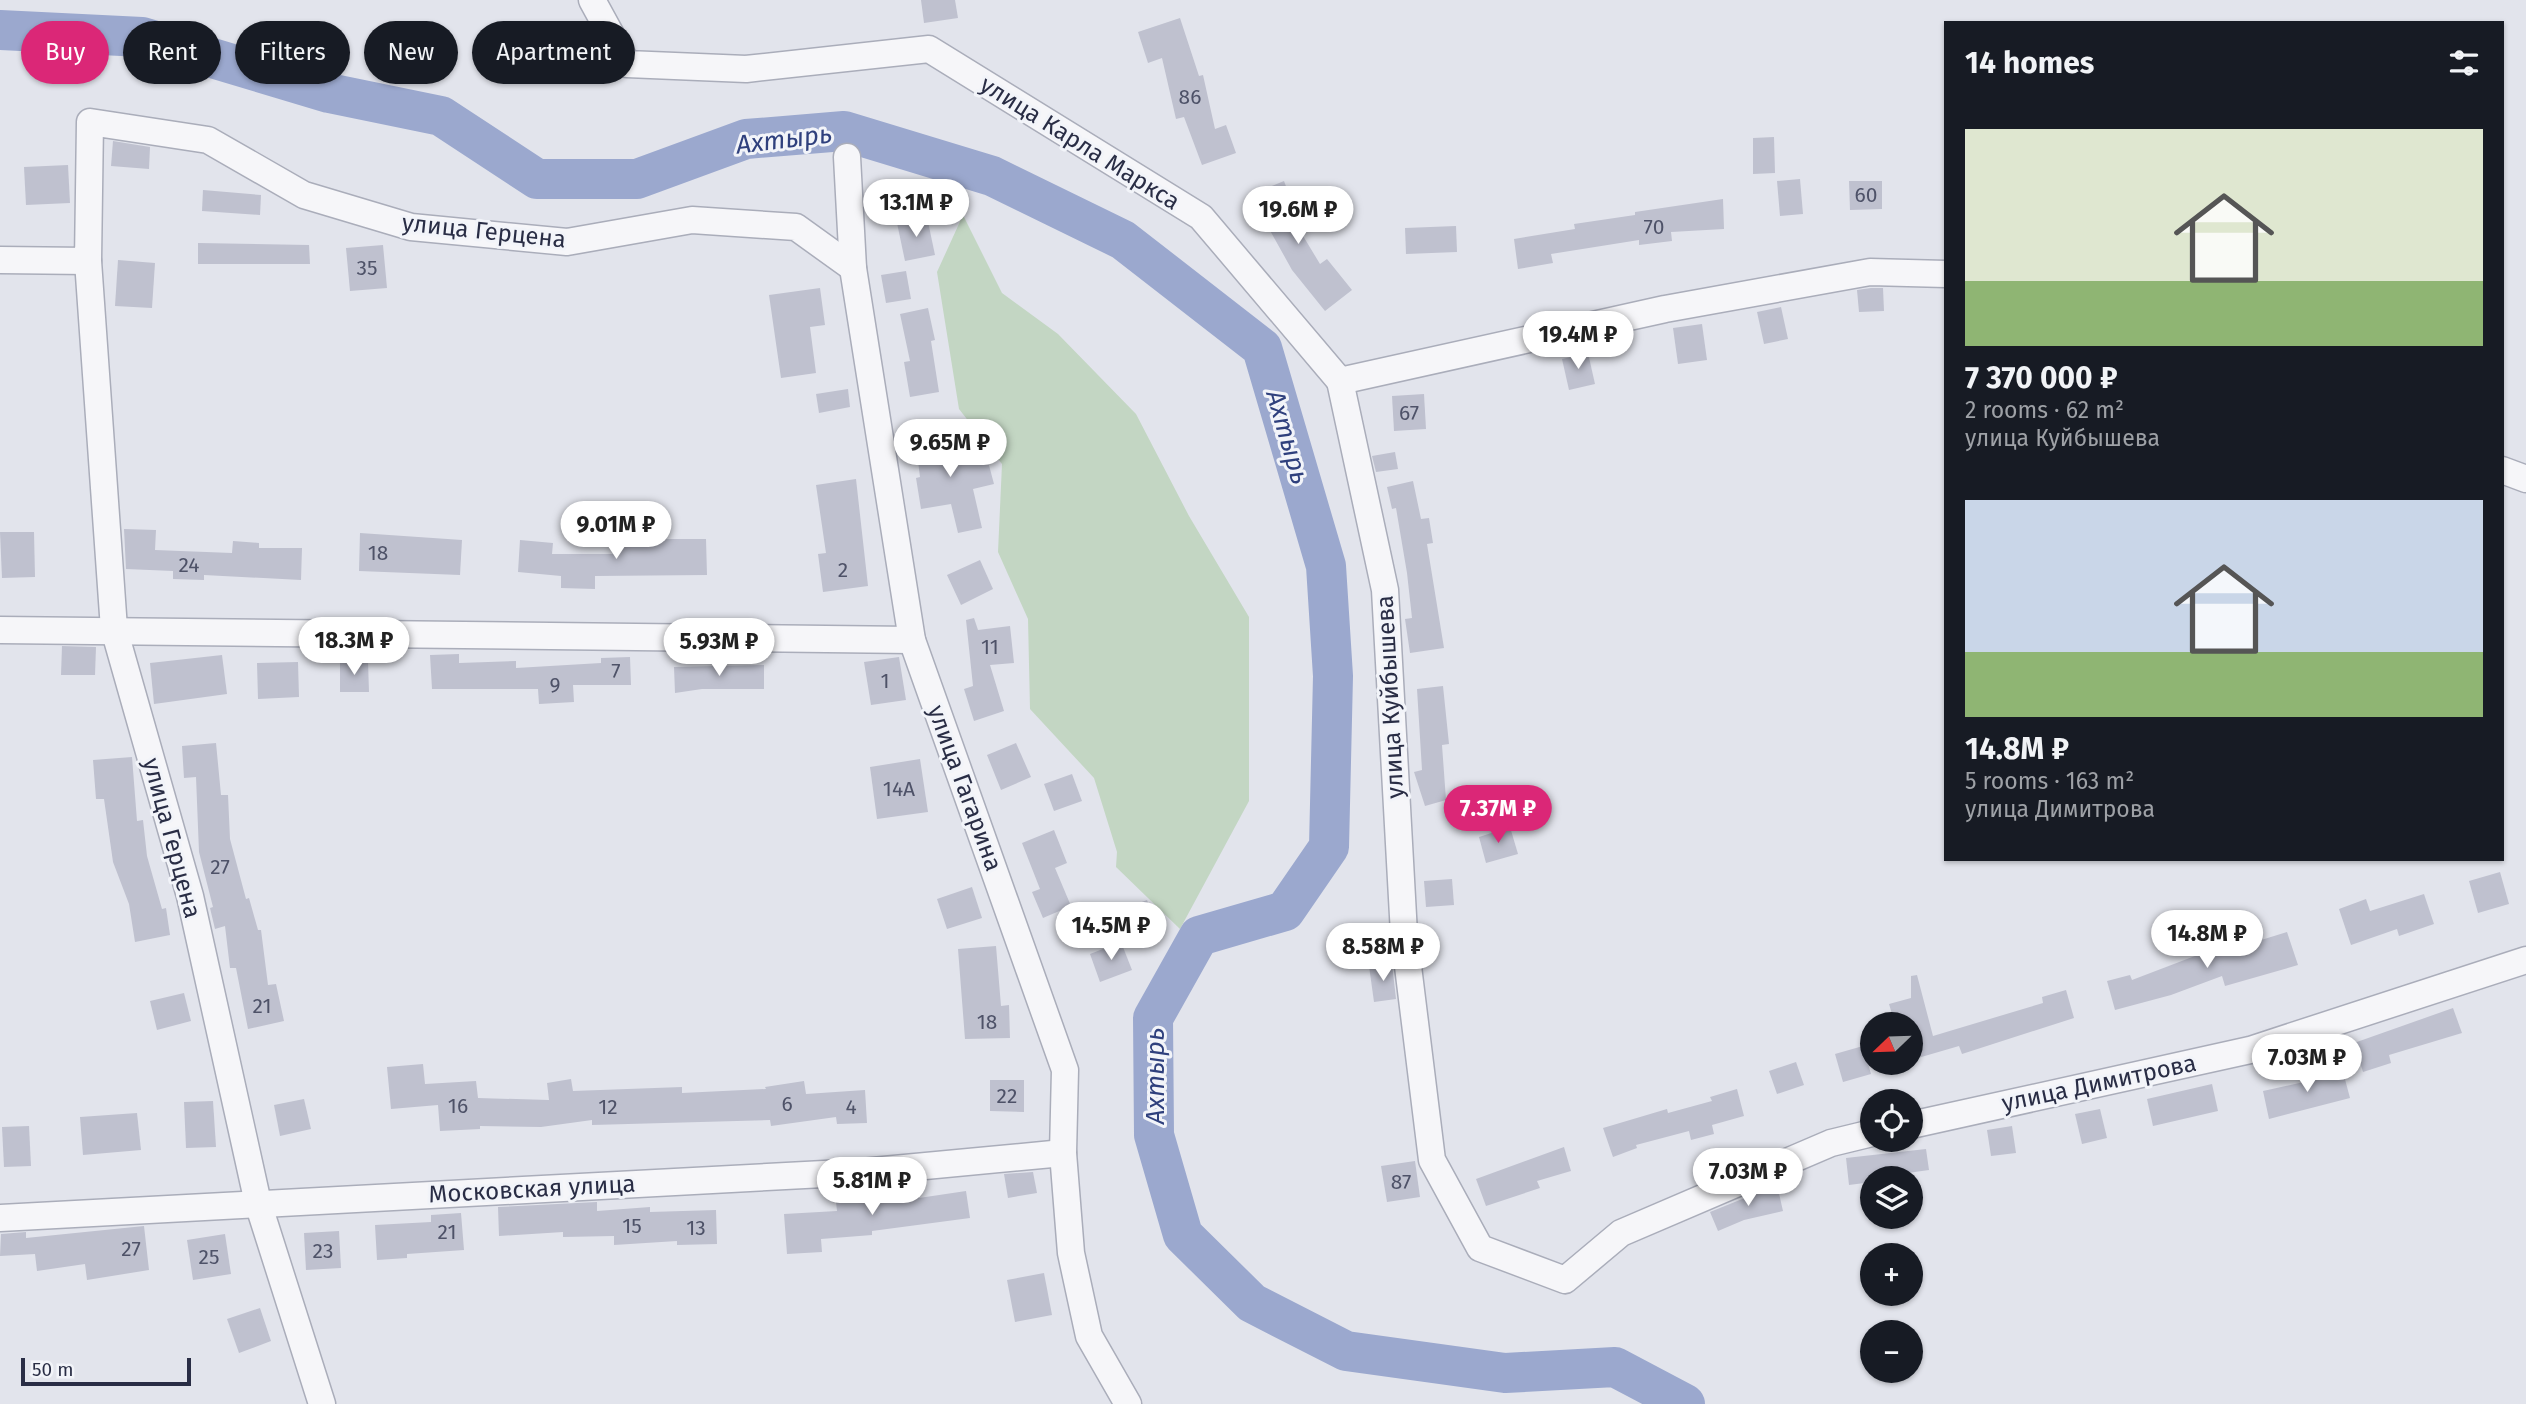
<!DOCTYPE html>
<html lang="en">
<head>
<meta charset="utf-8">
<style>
  body { margin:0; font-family:"Fira Sans",sans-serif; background:#20242c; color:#f1f3f6; height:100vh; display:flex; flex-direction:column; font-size:26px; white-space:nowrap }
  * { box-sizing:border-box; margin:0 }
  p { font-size:23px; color:#9ea1a6 }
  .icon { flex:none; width:38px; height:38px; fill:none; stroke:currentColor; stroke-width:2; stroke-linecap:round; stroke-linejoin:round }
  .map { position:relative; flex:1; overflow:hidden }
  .sheet { position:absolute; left:1944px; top:21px; width:560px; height:840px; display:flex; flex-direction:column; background:#171b24; border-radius:0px; box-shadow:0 2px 5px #0004 }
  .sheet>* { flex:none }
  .banner { position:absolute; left:21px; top:21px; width:665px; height:63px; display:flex; gap:14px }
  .needle { width:46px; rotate:247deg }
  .fabs { position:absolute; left:1860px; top:1012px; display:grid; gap:14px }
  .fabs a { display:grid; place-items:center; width:63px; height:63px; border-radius:50%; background:#171b24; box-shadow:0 2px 5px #0004; font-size:35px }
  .scale { position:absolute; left:21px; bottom:18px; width:170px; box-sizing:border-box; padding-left:7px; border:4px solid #292d45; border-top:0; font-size:19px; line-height:24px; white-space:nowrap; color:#292d45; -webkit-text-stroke:5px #f2f4f9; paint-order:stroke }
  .price { position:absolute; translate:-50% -60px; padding:0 16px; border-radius:24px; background:#fff; color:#222; font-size:23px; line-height:46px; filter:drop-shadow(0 2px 4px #0008) }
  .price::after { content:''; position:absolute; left:50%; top:42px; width:21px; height:16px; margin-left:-10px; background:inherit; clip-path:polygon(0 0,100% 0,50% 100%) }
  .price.active { background:#db2777; color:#fff }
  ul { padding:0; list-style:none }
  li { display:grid; align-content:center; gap:14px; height:371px; padding:0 21px }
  li span { display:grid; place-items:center; height:217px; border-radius:0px; color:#555 }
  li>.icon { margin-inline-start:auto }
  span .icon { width:126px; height:126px; fill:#fffc; stroke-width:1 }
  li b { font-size:30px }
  h2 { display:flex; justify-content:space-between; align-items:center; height:84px; padding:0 21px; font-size:30px }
  .pill { padding:0 24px; border-radius:32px; background:#171b24; box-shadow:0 2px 5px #0004; font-size:24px; line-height:63px }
  .pill.active { background:#db2777; color:#fff }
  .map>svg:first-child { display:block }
</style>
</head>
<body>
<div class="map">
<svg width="2526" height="1404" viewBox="0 0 2526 1404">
  <rect width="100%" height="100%" fill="#e2e4ec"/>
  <!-- green -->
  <path fill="#c3d6c3" d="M963,215L1002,293L1058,334L1136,414L1189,516L1249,617V801L1180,929L1116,867L1117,852L1094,778L1030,709L1028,619L998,552L1002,464L959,409L937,272Z"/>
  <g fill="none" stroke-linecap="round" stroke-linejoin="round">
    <!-- river -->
    <path stroke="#9ba8ce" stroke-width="40" d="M0,30L142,37L329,93L441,116L537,179H637L746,139L844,131L992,176L1123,240L1262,348L1326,566L1333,676L1329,847L1285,911L1199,936L1153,1018L1154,1135L1183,1235L1252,1303L1346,1351L1505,1373L1615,1367L1685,1404"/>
  </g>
  <!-- building -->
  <g fill="#bfc1cf">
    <path d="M921,0H955L958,18L924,23Z"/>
    <path d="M1180,18L1199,76L1203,75L1215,129L1226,125L1236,153L1202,165L1184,117L1176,119L1162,58L1148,63L1138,32Z"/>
    <path d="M1774,137L1775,173L1753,174V138Z"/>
    <path d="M113,141L150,147L149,169L111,166Z"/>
    <path d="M68,165L70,203L26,205L24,167Z"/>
    <path d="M1800,179L1803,214L1780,216L1777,181Z"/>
    <path d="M1284,181L1296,213L1291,216L1320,264L1327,259L1352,290L1325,311L1292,270L1267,225L1263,227L1250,195Z"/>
    <path d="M1849,181H1882V209L1850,210Z"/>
    <path d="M203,190L261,195L260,215L202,211Z"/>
    <path d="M1723,199L1724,229L1671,232L1672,241L1639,245V240L1551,254L1553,263L1518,269L1514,239L1575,229L1574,224L1635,215V212Z"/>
    <path d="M927,217L935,255L905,261L897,223Z"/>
    <path d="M1456,226L1457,252L1406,254L1405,228Z"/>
    <path d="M198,243L309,245L310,264H198Z"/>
    <path d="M383,245L387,288L350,291L346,248Z"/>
    <path d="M118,260L155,263L152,308L115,306Z"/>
    <path d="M906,271L911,299L886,303L881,275Z"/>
    <path d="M820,288L825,325L810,327L816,373L781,378L769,295Z"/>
    <path d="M1871,288H1883L1884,311L1859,312L1857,290Z"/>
    <path d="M1781,307L1788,339L1764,344L1757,312Z"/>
    <path d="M928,308L935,340L931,341L939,392L910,397L904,362L910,361L900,314Z"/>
    <path d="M1702,324L1707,360L1678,364L1673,328Z"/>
    <path d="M1588,353L1595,384L1569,390L1562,359Z"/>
    <path d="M848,389L850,407L819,413L816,394Z"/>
    <path d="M1424,394L1426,429L1394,431L1392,396Z"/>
    <path d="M942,426L947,465L986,454L994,484L973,489L982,528L958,533L951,504L921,509L916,478L920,477L914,429Z"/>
    <path d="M1395,452L1398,469L1376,472L1372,456Z"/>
    <path d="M856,479L868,586L823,592L818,554L826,553L816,485Z"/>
    <path d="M1413,481L1421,519L1429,518L1433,543L1427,544L1444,648L1410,653L1405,619L1412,618L1407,573L1396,508L1392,509L1387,487Z"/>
    <path d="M124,529L156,530L155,550L232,553L233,541L259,543V548H302L301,580L204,575V580L173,579V571L126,569Z"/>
    <path d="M0,532H34L35,577L2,578Z"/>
    <path d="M360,533L462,540L460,575L359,571Z"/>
    <path d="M674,539H706L707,575L595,576V589L561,588V576L518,572L520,540L553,543L552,554H618V540Z"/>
    <path d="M980,560L993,589L961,605L947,575Z"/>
    <path d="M974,618L978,630L1010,626L1014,663L990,665L1004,711L974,721L964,689L973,686L966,620Z"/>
    <path d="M62,646L96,647L95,675H61Z"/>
    <path d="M459,654V663L516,661V668L601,663V658L630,657L631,685H573L574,702L539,704L538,689H432L430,655Z"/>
    <path d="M222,655L227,694L154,704L150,663Z"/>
    <path d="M899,657L906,700L871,705L864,662Z"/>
    <path d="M340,661H368L369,692H340Z"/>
    <path d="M298,662L299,697L258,699L257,663Z"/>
    <path d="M764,665V689H702L675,693L674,667Z"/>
    <path d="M1443,686L1449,744L1442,745L1446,800L1425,806L1414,772L1422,770L1417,689Z"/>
    <path d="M216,743L221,795H228L230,839L246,899L249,898L258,930H261L268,985L276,984L284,1021L248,1029L236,968H230L225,926L215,929L210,908L213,907L199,852L196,777L184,778L182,746Z"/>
    <path d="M1016,743L1031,777L1001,790L987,755Z"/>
    <path d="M132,757L137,821L143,820L147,856L162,909L166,908L170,935L135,942L129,904L113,862L104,799H96L93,760Z"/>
    <path d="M920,759L928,812L877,819L870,767Z"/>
    <path d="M1072,774L1082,801L1054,811L1044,784Z"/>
    <path d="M1510,827L1518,854L1486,863L1479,837Z"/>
    <path d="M1054,830L1067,863L1055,868L1071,906L1043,918L1032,892L1040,889L1022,843Z"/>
    <path d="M2500,872L2509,904L2478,913L2469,881Z"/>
    <path d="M1452,879L1454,905L1426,907L1424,881Z"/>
    <path d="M972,887L982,918L947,929L937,899Z"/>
    <path d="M2424,894L2434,924L2399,936L2397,929L2351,945L2339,909L2366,899L2370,911Z"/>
    <path d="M1147,900L1154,920L1108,938L1101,918Z"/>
    <path d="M2287,932L2298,965L2225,986L2222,976L2171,995L2115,1010L2107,981L2130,975L2132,980L2242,938L2245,945Z"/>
    <path d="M1121,942L1132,970L1100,982L1090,954Z"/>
    <path d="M996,946L1001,1006L1009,1005L1010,1038L965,1039L958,949Z"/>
    <path d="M1392,964L1396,999L1374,1002L1369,966Z"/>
    <path d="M1917,975L1933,1036L2043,1003L2042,997L2066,990L2074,1018L1962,1054L1959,1046L1911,1060V1024H1895L1889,1004L1911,998V976Z"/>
    <path d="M184,993L191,1021L157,1030L150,1001Z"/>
    <path d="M2453,1008L2462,1033L2389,1055L2391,1063L2363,1072L2354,1043Z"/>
    <path d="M1863,1046L1871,1074L1843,1082L1835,1054Z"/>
    <path d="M1796,1062L1804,1085L1777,1094L1769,1071Z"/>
    <path d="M423,1064L425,1084L476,1081L478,1098L549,1100L547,1083L571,1079L573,1091L682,1087V1093L766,1089L765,1087L804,1081L806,1094L865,1090L867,1123L837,1124L836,1117L771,1126L770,1120L592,1125V1120L541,1127L480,1126V1129L440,1131L438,1105L391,1109L387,1067Z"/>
    <path d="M2342,1068L2350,1098L2269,1119L2263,1091L2313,1080L2312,1076Z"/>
    <path d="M990,1080H1024V1112L990,1111Z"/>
    <path d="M2212,1084L2218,1111L2153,1126L2147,1099Z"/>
    <path d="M1737,1089L1744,1116L1712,1125L1714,1134L1691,1140L1689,1131L1636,1145L1637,1148L1613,1157L1603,1128L1667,1109L1668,1113L1712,1101L1710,1097Z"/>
    <path d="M304,1099L311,1129L280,1136L274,1105Z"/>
    <path d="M213,1101L216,1147L186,1148L184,1102Z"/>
    <path d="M2100,1109L2107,1138L2082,1144L2075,1114Z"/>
    <path d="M137,1113L141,1150L83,1155L80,1117Z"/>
    <path d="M29,1126L31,1166L4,1167L2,1127Z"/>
    <path d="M2012,1126L2016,1153L1991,1156L1987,1130Z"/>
    <path d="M1564,1147L1571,1171L1537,1181L1540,1188L1486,1206L1476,1179Z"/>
    <path d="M1926,1149L1929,1170L1872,1178V1182L1849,1185L1846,1158Z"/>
    <path d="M1415,1161L1420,1197L1387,1202L1381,1166Z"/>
    <path d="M1033,1172L1037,1193L1008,1198L1004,1174Z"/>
    <path d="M1777,1185L1783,1211L1744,1220L1718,1231L1710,1212Z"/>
    <path d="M918,1186L919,1198L966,1191L970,1218L872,1231V1235L821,1239L822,1252L787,1254L784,1214L837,1211L836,1202L878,1198L877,1191Z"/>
    <path d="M597,1202V1211L650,1207V1212L716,1210L717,1244L677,1245V1241L614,1245V1236L563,1237V1232L499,1236L498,1207Z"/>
    <path d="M461,1213L464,1250L407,1254V1258L377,1260L375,1225L431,1222V1215Z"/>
    <path d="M144,1226L149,1270L87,1280L85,1264L37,1271L35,1254L0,1256L1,1234L26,1232V1238Z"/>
    <path d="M339,1231L341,1268L306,1270L304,1233Z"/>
    <path d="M225,1234L231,1274L193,1280L187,1240Z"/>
    <path d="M1044,1273L1052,1315L1015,1322L1007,1280Z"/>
    <path d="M260,1308L271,1341L239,1353L227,1319Z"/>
  </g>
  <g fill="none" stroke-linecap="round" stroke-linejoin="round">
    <!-- street casing -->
    <g stroke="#aaadba" stroke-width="29">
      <g id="street">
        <path d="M592,0L627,64L746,69L929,49L1201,217L1340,381L1665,309L1870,272L1946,274"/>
        <path d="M847,157L853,268L912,640L1065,1070L1063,1153L1071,1253L1089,1336L1128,1404"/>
        <path d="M0,260L88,261L90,122L208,140L304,195L411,227L567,242L692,220L796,227L853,268"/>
        <path d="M88,261L114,629L190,896L258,1203L322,1404"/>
        <path d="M1340,381L1385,590L1404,934L1432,1160L1480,1248L1565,1280L1621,1233L1831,1143L1872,1133"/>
        <path d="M2502,470L2526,479"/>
        <path d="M0,630L912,640"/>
        <path d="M1911,1125L2250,1050L2526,960"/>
        <path d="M0,1218L862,1172L1063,1153"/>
      </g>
    </g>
    <!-- street -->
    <use href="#street" stroke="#f6f6f9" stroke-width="26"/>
  </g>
  <g text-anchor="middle" stroke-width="6" stroke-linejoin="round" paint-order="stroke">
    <!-- number labels -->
    <g font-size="21" fill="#4e5268">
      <text x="1190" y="104">86</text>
      <text x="1866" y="202">60</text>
      <text x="1654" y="234">70</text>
      <text x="367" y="275">35</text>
      <text x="1409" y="420">67</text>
      <text x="378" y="560">18</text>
      <text x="189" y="572">24</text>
      <text x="843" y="577">2</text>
      <text x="990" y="654">11</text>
      <text x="616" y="678">7</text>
      <text x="885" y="688">1</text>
      <text x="555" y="692">9</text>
      <text x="899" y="796">14А</text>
      <text x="220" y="874">27</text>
      <text x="262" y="1013">21</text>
      <text x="987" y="1029">18</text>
      <text x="1007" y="1103">22</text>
      <text x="787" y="1111">6</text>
      <text x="458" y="1113">16</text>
      <text x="608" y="1114">12</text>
      <text x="851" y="1114">4</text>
      <text x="1401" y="1189">87</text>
      <text x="632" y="1233">15</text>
      <text x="696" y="1235">13</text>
      <text x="447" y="1239">21</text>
      <text x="131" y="1256">27</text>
      <text x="323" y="1258">23</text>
      <text x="209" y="1264">25</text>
    </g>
    <!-- street labels -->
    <g font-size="24" fill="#292d45" stroke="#f2f4f9">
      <text transform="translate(1080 143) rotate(32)" y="8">улица Карла Маркса</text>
      <text transform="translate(484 231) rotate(6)" y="8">улица Герцена</text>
      <text transform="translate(1390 697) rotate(-93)" y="8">улица Куйбышева</text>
      <text transform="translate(965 788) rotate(70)" y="8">улица Гагарина</text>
      <text transform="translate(172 838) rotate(75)" y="8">улица Герцена</text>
      <text transform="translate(2099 1083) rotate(-12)" y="8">улица Димитрова</text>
      <text transform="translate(532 1189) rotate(-3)" y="8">Московская улица</text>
    </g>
    <!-- water labels -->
    <g font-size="26" font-style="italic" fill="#2f407d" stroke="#f2f4f9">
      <text transform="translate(784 139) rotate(-7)" y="9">Ахтырь</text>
      <text transform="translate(1288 437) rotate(74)" y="9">Ахтырь</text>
      <text transform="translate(1155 1076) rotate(-90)" y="9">Ахтырь</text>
    </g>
  </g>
</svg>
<div class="fabs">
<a><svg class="needle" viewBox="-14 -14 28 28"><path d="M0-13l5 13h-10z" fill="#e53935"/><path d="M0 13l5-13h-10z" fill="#9ea1a6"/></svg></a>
<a><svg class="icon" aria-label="locate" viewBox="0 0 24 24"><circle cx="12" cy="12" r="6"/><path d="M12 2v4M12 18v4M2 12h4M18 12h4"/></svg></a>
<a><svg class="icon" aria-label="layers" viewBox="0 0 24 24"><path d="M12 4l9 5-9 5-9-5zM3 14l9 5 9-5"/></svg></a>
<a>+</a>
<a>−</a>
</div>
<div class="scale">50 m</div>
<b class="price" style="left:916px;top:239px">13.1M ₽</b>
<b class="price" style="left:1298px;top:246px">19.6M ₽</b>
<b class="price" style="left:1578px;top:371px">19.4M ₽</b>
<b class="price" style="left:950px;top:479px">9.65M ₽</b>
<b class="price" style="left:616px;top:561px">9.01M ₽</b>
<b class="price" style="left:354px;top:677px">18.3M ₽</b>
<b class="price" style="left:719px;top:678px">5.93M ₽</b>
<b class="price active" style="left:1498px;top:845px">7.37M ₽</b>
<b class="price" style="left:1111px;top:962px">14.5M ₽</b>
<b class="price" style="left:2207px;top:970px">14.8M ₽</b>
<b class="price" style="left:1383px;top:983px">8.58M ₽</b>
<b class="price" style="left:2307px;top:1094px">7.03M ₽</b>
<b class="price" style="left:1748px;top:1208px">7.03M ₽</b>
<b class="price" style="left:872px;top:1217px">5.81M ₽</b>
<div class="banner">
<a class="pill active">Buy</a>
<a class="pill">Rent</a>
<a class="pill">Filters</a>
<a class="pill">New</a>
<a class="pill">Apartment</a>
</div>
<section class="sheet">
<h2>14 homes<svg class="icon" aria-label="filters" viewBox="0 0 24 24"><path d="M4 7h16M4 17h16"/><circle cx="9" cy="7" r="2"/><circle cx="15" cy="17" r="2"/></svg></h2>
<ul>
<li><span style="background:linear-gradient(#dfe7d0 70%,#8fb573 0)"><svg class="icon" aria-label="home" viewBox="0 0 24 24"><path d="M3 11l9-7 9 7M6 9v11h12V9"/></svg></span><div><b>7 370 000 ₽</b><p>2 rooms · 62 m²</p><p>улица Куйбышева</p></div></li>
<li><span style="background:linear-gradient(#c9d6e8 70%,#8fb573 0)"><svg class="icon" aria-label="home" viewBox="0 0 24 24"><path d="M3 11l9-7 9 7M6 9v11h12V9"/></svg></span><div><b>14.8M ₽</b><p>5 rooms · 163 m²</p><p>улица Димитрова</p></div></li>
</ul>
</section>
</div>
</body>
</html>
